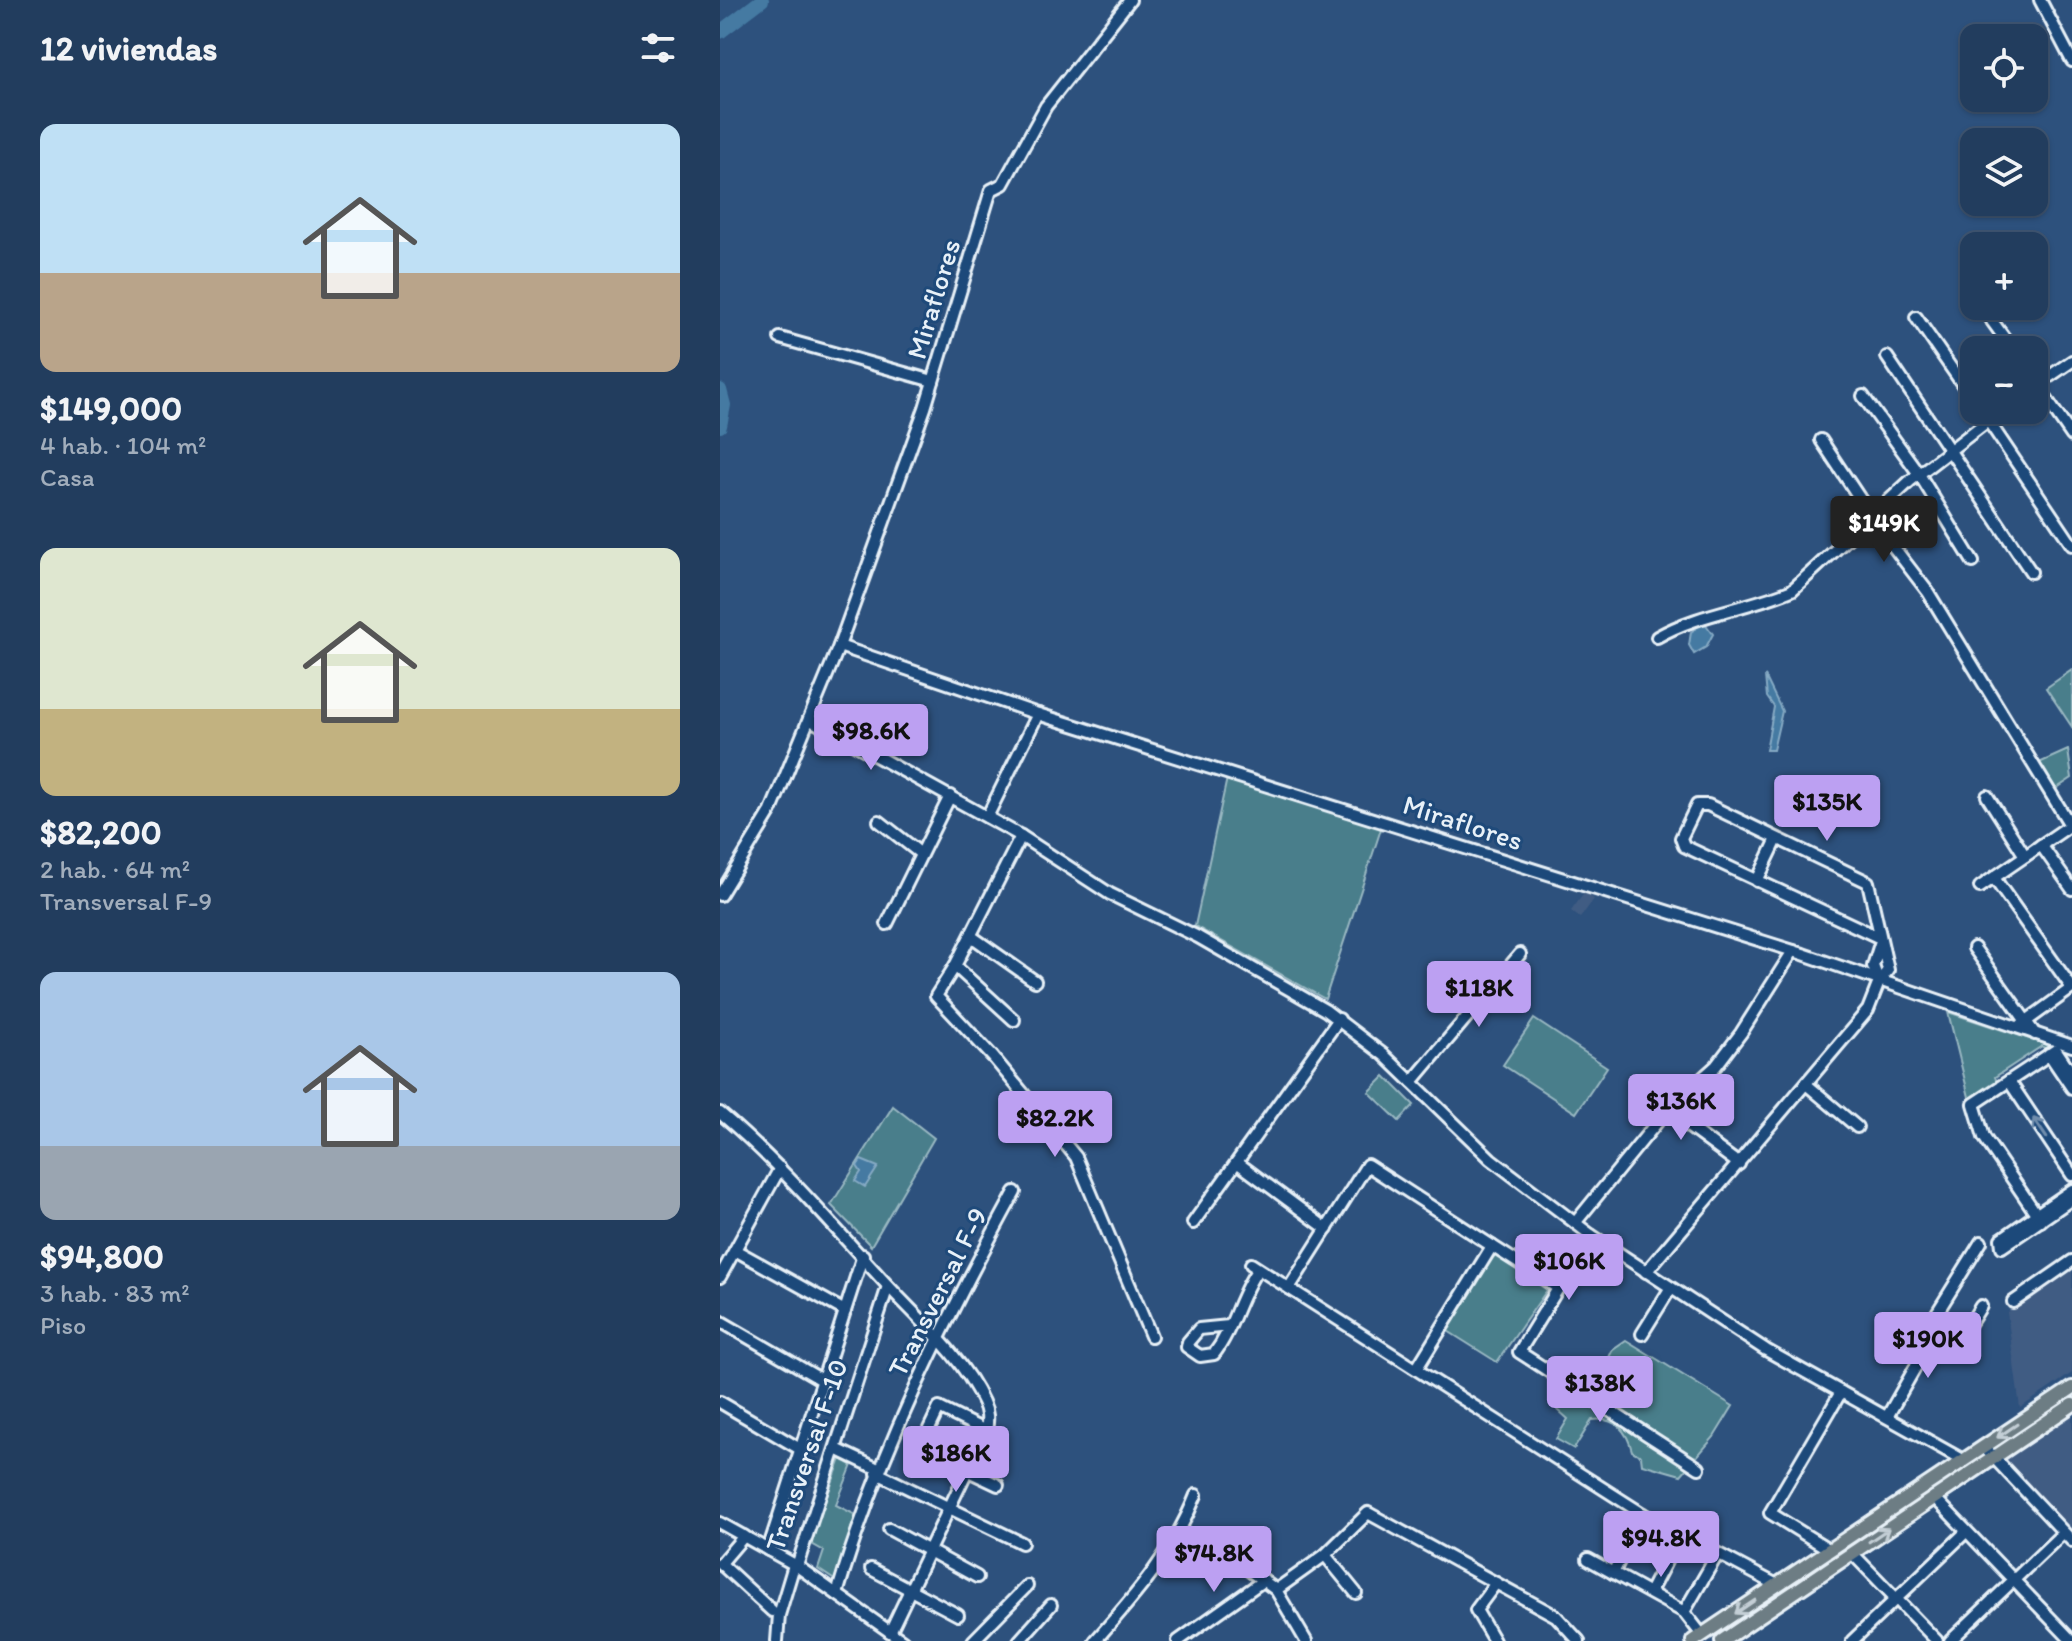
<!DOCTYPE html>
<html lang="es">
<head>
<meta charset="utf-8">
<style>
  body { margin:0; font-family:Itim,sans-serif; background:#2e4867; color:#f1f3f6; height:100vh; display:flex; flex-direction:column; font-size:30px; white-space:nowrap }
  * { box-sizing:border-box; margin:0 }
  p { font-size:26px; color:#a2aebc }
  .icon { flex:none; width:44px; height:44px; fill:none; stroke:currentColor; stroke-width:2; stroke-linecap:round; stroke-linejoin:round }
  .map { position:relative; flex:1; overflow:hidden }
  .panel { display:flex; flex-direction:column; background:#223d5e; width:720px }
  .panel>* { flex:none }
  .fabs { position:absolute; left:1240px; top:24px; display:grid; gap:16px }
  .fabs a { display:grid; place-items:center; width:88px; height:88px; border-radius:16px; background:#223d5e; box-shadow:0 2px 6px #0004,0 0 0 2px #3f5673; font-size:40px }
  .price { position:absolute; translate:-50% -68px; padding:0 18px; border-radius:8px; background:#bca0f2; color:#111; font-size:26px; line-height:52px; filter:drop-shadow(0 2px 4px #0008) }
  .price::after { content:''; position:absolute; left:50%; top:48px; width:24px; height:18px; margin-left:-12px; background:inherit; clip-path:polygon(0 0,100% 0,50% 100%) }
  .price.on { background:#222; color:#fff }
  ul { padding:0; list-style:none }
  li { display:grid; align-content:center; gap:16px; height:424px; padding:0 40px }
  li span { display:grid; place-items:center; height:248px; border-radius:16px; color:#555 }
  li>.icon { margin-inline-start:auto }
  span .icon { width:144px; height:144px; fill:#fffc; stroke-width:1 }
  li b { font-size:34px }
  h2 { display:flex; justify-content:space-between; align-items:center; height:96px; padding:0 40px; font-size:34px }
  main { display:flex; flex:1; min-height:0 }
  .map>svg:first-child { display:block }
</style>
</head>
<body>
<main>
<section class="panel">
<h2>12 viviendas<svg class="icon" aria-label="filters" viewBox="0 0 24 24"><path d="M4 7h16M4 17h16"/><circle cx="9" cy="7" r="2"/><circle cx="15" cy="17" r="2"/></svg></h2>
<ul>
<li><span style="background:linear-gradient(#bfe0f5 60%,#b9a48a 0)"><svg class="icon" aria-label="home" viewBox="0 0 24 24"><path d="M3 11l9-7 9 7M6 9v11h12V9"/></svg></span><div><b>$149,000</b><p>4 hab. · 104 m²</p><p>Casa</p></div></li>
<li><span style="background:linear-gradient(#dfe7d0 65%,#c2b280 0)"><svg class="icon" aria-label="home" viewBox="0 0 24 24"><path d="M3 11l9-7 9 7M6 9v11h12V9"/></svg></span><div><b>$82,200</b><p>2 hab. · 64 m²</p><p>Transversal F-9</p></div></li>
<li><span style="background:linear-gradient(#a9c7e8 70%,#9aa5b1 0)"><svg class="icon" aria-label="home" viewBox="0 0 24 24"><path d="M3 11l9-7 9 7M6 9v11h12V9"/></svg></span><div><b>$94,800</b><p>3 hab. · 83 m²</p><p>Piso</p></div></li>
</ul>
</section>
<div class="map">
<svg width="1352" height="1641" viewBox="0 0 1352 1641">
  <rect width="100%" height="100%" fill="#2d517d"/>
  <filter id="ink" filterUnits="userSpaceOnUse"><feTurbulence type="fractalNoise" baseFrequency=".0125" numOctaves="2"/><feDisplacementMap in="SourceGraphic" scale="16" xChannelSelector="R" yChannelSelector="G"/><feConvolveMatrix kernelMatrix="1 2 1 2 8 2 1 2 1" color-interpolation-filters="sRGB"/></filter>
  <g filter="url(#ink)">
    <!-- built -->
    <g fill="#415c83">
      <path d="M865,892L874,899L860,918L851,911Z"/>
      <path d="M1352,1267V1373L1300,1408L1287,1312Z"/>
      <path d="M1352,1414V1533L1282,1461Z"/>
    </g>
    <!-- green -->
    <g fill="#4a7e8b" stroke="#99b8c2" stroke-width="2">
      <path d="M1352,670V727L1326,688Z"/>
      <path d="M1348,750L1352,778L1334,790L1319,763Z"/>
      <path d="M507,778L662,826L605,999L475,926Z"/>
      <path d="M1228,1012L1334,1047L1326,1050L1322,1046L1275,1077L1277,1082L1250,1101Z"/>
      <path d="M814,1019L887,1067L856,1113L783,1065Z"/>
      <path d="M665,1076L694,1105L679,1121L649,1092Z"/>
      <path d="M173,1106L214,1138L151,1246L111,1205Z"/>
      <path d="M773,1254L827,1290L777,1362L723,1328Z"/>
      <path d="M906,1340L1013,1406L994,1437L961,1475L922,1464L921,1456L912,1451C907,1431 895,1417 872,1420L854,1449L836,1439L848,1419L837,1409V1383L875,1387L893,1349Z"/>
      <path d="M121,1459L132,1465L116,1505L138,1516L116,1581L98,1569L104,1551L90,1543Z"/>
    </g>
    <!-- water -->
    <g fill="#447aa2" stroke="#86aac4" stroke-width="2">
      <path d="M984,622L993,634L986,647L974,654L969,645L971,632Z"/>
      <path d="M1045,676L1062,711L1053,750H1046L1054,707L1047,697Z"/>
      <path d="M141,1160L158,1167L145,1187L135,1181L141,1172L137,1166Z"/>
    </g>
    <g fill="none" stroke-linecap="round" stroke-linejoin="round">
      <!-- river -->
      <g stroke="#447aa2" stroke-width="14">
        <path d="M0,32L42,0"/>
        <path d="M0,390L4,405L0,426"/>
      </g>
      <!-- minor casing -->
      <g stroke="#e8f1f8" stroke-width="16">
        <g id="minor">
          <path d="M1320,0L1352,61"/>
          <path d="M1196,317L1254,401"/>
          <path d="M1272,321L1293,350"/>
          <path d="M60,338L213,381"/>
          <path d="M1167,357L1311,572"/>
          <path d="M1314,381L1352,436"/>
          <path d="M1314,387L1352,361"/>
          <path d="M1143,396L1199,474L1253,562"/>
          <path d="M1261,410L1352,545"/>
          <path d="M1101,440L1162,532L1208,592L1350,825"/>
          <path d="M937,637C979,613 1027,609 1072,590L1190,481L1282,410"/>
          <path d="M119,646L318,714L1083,954L1352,1046"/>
          <path d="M89,719L301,836L390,894L478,937L605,1010L664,1055L771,1159L871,1235L1046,1350L1243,1460"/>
          <path d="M1267,796L1305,856"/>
          <path d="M267,817L318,714"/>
          <path d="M159,821L201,854"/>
          <path d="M301,836L235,966L216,996L273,1057L356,1157L431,1336"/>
          <path d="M1321,845L1352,889"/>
          <path d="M1274,878L1352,988"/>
          <path d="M1037,881L1057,839"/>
          <path d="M1260,887L1352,824"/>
          <path d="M0,895L51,811L119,646L205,408L271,190L283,184L326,106L410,0"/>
          <path d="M167,924L230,796"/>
          <path d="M251,936L315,981"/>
          <path d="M1254,948L1315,1034"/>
          <path d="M235,966L294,1020"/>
          <path d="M1159,982L1153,966L1160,944"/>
          <path d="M1301,1025L1352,988"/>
          <path d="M1329,1054L1352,1088"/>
          <path d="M1289,1081L1352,1175"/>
          <path d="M692,1082L800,954"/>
          <path d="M1086,1084L1137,1127"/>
          <path d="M923,1093L1019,1164"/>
          <path d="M0,1113C63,1166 115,1229 171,1289C203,1323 243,1358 263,1402C268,1412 268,1420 266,1431L170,1632"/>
          <path d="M518,1163L607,1229"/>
          <path d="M1352,1190L1281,1239L1282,1247L1352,1199"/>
          <path d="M1321,1221L1264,1137L1254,1104L1336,1050L1352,1074"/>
          <path d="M473,1223L619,1019"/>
          <path d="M855,1223L947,1110L996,1066L1021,1033L1073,951"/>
          <path d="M871,1235L799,1352L979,1468"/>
          <path d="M1261,1242L1212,1321L1241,1338L1261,1306"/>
          <path d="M15,1250L125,1311"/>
          <path d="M531,1264L923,1514L1057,1585"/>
          <path d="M926,1272L1148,1010L1159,982L1168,970L1148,882L988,805H977L961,838L964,846L1158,937"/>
          <path d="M0,1277L60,1168"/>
          <path d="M569,1288L647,1165L772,1246"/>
          <path d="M1293,1302L1352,1261"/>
          <path d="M0,1321L102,1380"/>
          <path d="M509,1326L479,1329L468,1342L467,1347L480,1356L494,1354C514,1328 519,1295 538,1269"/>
          <path d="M922,1334L950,1289"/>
          <path d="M697,1368L772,1246L838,1288"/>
          <path d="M0,1402L80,1449"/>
          <path d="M1167,1417L1219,1326"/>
          <path d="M266,1431L219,1408L200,1448L278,1485"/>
          <path d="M1264,1447L1352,1541"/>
          <path d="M116,1449L158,1469"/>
          <path d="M157,1473L302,1543"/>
          <path d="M1214,1497L1352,1641"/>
          <path d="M0,1523L77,1566L183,1641"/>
          <path d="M169,1529L257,1577"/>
          <path d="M492,1543L556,1590L586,1641"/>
          <path d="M48,1550L143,1255"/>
          <path d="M1110,1550L1050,1513L1121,1392"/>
          <path d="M1132,1553L1217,1641"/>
          <path d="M605,1555L636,1593"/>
          <path d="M868,1559L964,1612L982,1635"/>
          <path d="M0,1563L52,1611"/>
          <path d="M1,1563L24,1536"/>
          <path d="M151,1569L238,1615"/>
          <path d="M893,1573L923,1514"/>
          <path d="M556,1590L605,1555L648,1513L836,1616L859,1641"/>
          <path d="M930,1592L960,1535"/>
          <path d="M117,1594C159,1452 224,1322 295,1192"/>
          <path d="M964,1612L997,1555"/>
          <path d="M57,1641L59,1615L74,1565L77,1566L168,1286"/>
          <path d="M253,1641L307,1586"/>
          <path d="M299,1641L331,1605"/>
          <path d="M375,1641C415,1596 454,1551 476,1495"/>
          <path d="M458,1641L544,1580"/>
          <path d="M774,1641L756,1610L776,1583"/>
          <path d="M1132,1641L1246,1532"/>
          <path d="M1230,1641L1343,1533"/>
        </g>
      </g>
      <!-- major casing -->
      <g stroke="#e8f1f8" stroke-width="18">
        <g id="major">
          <path d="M973,1641L1352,1388"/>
          <path d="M1002,1641L1352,1405"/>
        </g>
      </g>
      <!-- minor -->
      <use href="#minor" stroke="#1f4a7a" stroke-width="10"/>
      <!-- major -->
      <use href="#major" stroke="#6d7d84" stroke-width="12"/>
    </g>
    <!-- one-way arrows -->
    <defs><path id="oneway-shaft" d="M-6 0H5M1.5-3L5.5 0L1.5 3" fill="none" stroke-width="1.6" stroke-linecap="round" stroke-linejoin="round" transform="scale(2)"/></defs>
    <use stroke="#6f8dac" href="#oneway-shaft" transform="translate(1320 1128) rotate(-124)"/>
    <g stroke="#c3ced5">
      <use href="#oneway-shaft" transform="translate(1287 1431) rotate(146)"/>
      <use href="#oneway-shaft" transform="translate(1159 1535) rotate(-34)"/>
      <use href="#oneway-shaft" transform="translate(1025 1607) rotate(146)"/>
    </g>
  </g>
  <g text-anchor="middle" stroke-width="6" stroke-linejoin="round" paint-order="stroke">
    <!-- street labels -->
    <g font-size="28" fill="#e8f1f8" stroke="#1f4a7a">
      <text transform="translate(213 299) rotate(-73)" y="10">Miraflores</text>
      <text transform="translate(743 822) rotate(18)" y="10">Miraflores</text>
      <text transform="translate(217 1292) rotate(-63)" y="10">Transversal F-9</text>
      <text transform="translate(86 1455) rotate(-71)" y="10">Transversal F-10</text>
    </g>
  </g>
</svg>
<div class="fabs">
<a><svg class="icon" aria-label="locate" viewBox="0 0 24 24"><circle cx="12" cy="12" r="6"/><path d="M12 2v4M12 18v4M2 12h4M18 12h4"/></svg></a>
<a><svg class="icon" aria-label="layers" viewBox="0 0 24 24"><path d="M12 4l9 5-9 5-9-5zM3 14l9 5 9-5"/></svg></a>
<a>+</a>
<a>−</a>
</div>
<b class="price on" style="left:1164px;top:564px">$149K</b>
<b class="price" style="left:151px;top:772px">$98.6K</b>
<b class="price" style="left:1107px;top:843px">$135K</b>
<b class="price" style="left:759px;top:1029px">$118K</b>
<b class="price" style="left:961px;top:1142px">$136K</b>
<b class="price" style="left:335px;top:1159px">$82.2K</b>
<b class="price" style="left:849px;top:1302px">$106K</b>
<b class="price" style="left:1208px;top:1380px">$190K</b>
<b class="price" style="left:880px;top:1424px">$138K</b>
<b class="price" style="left:236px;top:1494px">$186K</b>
<b class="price" style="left:941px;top:1579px">$94.8K</b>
<b class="price" style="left:494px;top:1594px">$74.8K</b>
</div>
</main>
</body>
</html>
